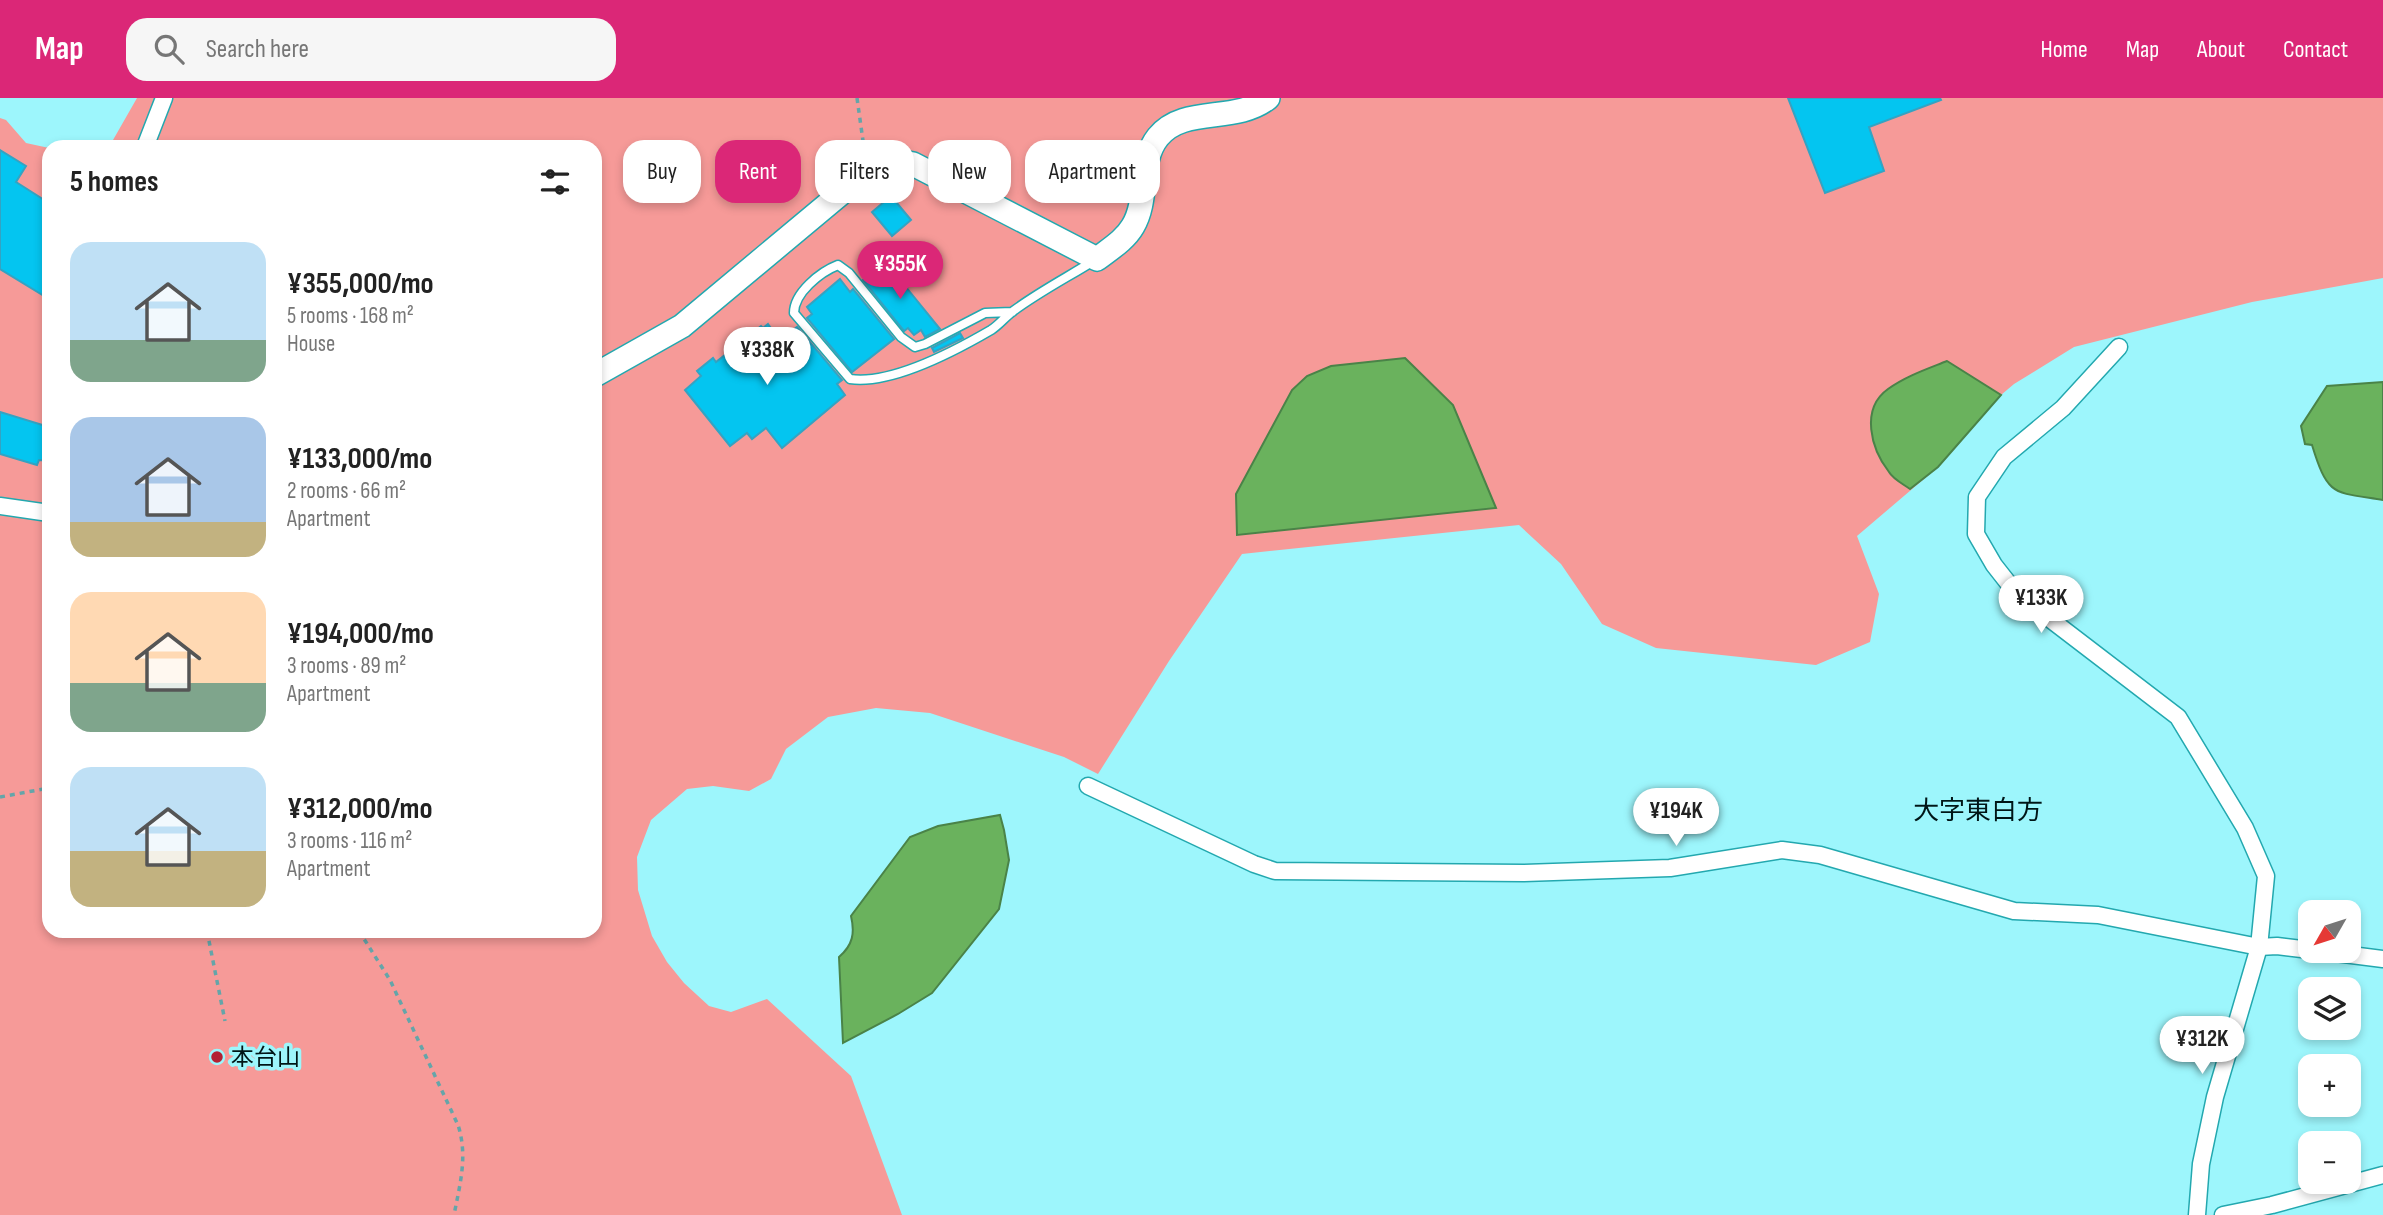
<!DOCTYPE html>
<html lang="en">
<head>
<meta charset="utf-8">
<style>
  body { margin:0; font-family:"Sofia Sans Condensed","Noto Sans JP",sans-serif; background:#f6f6f6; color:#222; height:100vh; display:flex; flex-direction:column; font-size:26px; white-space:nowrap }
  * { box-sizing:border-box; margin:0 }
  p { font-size:23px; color:#767676 }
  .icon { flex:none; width:38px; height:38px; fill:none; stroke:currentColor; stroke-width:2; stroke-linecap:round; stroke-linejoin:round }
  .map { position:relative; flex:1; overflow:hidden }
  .drawer { position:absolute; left:42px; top:42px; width:560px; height:798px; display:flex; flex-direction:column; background:#fff; border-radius:21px; box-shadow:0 4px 10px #0003 }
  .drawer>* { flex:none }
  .banner { position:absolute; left:623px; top:42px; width:665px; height:63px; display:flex; gap:14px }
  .needle { width:46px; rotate:231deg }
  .controls { position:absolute; left:2298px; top:802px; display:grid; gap:14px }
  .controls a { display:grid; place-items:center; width:63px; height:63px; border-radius:14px; background:#fff; box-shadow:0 4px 10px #0003; font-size:35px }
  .price { position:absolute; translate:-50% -60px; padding:0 16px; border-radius:24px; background:#fff; color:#222; font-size:23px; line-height:46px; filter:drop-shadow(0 2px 4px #0008) }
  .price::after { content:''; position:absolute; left:50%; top:42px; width:21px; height:16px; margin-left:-10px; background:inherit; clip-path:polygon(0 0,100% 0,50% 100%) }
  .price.selected { background:#db2777; color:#fff }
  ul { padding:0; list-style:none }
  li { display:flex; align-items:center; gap:21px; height:175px; padding:0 28px }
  li span { display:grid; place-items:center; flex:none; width:196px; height:140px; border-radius:21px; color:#555 }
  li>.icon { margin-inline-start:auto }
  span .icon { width:84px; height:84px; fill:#fffc; stroke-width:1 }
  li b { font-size:30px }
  h2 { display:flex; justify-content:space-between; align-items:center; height:84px; padding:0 28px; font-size:30px }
  .chip { padding:0 24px; border-radius:21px; background:#fff; box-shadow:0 4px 10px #0003; font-size:24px; line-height:63px }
  .chip.selected { background:#db2777; color:#fff }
  header { display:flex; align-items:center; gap:42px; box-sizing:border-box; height:98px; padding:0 35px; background:#db2777; color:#fff }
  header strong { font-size:33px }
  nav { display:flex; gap:38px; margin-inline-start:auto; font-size:24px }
  .search { width:490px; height:63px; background:#f6f6f6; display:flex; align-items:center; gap:18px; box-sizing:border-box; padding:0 24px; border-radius:21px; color:#767676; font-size:26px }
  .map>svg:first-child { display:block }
</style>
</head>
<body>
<header>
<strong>Map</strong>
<div class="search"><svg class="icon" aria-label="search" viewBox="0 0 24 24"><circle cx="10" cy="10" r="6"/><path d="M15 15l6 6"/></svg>Search here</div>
<nav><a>Home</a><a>Map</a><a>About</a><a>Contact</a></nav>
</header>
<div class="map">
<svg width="2383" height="1117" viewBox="0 0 2383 1117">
  <rect width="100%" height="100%" fill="#9df6fc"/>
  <!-- forest -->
  <path fill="#f69a98" d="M137,0H2383V180L2252,204L2074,249L2014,286L2001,297L1938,369L1857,438L1879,496L1870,544L1816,567L1656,550L1602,526L1561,466L1519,427L1242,456L1169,563L1098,676L1064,659L930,615L876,610L828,619L786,651L771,681L749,693L713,688L687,691L651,722L637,759L638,792L652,838L667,864L684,885L709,908L731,914L767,901L851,978L902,1117H0V20L6,22L26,45L49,50V833H595V49H109Z"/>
  <!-- water -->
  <g fill="#6ab25d" stroke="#4a8348" stroke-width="2">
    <path d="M1405,260L1453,307L1496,410L1237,437L1236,396L1292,292L1307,278L1331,268Z"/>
    <path d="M1947,263L2001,297L1938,369L1910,391C1903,386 1893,381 1889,374C1871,351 1860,311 1888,291C1906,278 1927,271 1947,263Z"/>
    <path d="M2383,284V402C2333,394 2328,399 2312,347L2305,346L2301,328L2327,288Z"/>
    <path d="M1000,717L1004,732L1009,762L999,811L932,895L898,916L843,945L839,859C853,847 855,835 851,818L910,739L938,728Z"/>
  </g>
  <!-- building -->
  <g fill="#04c5f0" stroke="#34a3c2" stroke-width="2">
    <path d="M1788,0H1940L1941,2L1869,29L1884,73L1825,95Z"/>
    <path d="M0,52L26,68L16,84L49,105V201L0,171Z"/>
    <path d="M891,98L911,122L892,138L872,114Z"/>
    <path d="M886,164L910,194L940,231L925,239L921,232L914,237L908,230L904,233L863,182Z"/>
    <path d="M840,181L850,194L853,191L894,241L852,274L807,220L812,216L807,209Z"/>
    <path d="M768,226L776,237L783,232L787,237L797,229L842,282L837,286L845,297L782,350L766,330L752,341L747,335L730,348L685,292L701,278L697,273L713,260L716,264L761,228L763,230Z"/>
    <path d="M960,235L963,240L934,254L932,250Z"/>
    <path d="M0,314L49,329V363L39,362L37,367L0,356Z"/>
  </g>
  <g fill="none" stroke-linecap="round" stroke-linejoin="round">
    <!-- lane casing -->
    <g stroke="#23a8af" stroke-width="11">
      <path id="lane" d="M1012,214L985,215L925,246L915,249L901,239L849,175L838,167C820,174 794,195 794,215L850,281C892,287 955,253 991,232C999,227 1005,219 1012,214C1037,195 1068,179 1095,162"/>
    </g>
    <!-- street casing -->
    <g stroke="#23a8af" stroke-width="19">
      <g id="street">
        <path d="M145,49L164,0"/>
        <path d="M2119,249L2063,310L2004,359L1977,399L1976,436L1994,467L2016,495L2178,619L2245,730L2266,778L2259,849L2215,999L2201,1066L2197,1117"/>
        <path d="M0,408L49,415"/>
        <path d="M1088,688L1254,766L1275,773L1524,775L1670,770L1782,752L1820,757L2014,813L2098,817L2259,849L2277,848L2310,852"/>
        <path d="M2312,852L2383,861"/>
        <path d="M2223,1117L2272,1107L2383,1077"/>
      </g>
    </g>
    <!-- secondary casing -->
    <g stroke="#23a8af" stroke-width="26">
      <path id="secondary" d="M595,277L682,228L863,77C882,64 890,61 913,66L1097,161C1110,151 1125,142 1133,128C1149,101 1138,64 1158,39C1184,7 1235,26 1268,0"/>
    </g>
    <!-- path -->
    <g stroke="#64a5a9" stroke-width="3.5" stroke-dasharray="5 5" stroke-linecap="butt">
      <path d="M857,0L864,50"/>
      <path d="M0,699L49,690"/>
      <path d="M207,833L225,923"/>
      <path d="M359,833L390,882L458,1027C468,1058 460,1086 454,1117"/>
    </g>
    <!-- lane -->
    <use href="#lane" stroke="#fff" stroke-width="8"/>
    <!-- street -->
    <use href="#street" stroke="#fff" stroke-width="16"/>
    <!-- secondary -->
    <use href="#secondary" stroke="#fff" stroke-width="23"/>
  </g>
  <!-- markers -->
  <circle fill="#b32133" stroke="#9df6fc" stroke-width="2.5" cx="217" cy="959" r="7"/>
  <g text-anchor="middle" stroke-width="7" stroke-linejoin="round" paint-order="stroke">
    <!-- poi labels -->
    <g font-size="23" fill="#001617" stroke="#9df6fc" text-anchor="start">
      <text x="231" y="967">本台山</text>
    </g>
    <!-- quarter labels -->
    <g font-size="26" fill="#001617" stroke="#9df6fc">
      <text x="1978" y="721">大字東白方</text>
    </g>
  </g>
</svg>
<div class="controls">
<a><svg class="needle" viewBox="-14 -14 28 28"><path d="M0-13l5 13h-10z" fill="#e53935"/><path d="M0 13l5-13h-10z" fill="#767676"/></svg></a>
<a><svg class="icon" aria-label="layers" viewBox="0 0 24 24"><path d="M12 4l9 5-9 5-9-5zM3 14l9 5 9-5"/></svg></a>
<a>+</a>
<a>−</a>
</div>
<b class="price selected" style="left:900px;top:203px">¥355K</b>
<b class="price" style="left:767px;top:289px">¥338K</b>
<b class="price" style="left:2041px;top:537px">¥133K</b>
<b class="price" style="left:1676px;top:750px">¥194K</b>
<b class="price" style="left:2202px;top:978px">¥312K</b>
<div class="banner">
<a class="chip">Buy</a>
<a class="chip selected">Rent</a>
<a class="chip">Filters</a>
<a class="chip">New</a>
<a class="chip">Apartment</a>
</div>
<section class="drawer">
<h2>5 homes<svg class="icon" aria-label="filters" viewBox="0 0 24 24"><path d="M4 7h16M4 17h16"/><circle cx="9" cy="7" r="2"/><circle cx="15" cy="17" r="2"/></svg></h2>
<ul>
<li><span style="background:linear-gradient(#bfe0f5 70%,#7fa58c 0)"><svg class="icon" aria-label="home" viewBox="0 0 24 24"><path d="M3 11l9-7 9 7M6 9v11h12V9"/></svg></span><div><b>¥355,000/mo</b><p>5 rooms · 168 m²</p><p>House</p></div></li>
<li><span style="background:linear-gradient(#a9c7e8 75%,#c2b280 0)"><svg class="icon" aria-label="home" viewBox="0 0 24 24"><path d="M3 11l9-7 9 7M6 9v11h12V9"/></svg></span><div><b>¥133,000/mo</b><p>2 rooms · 66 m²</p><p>Apartment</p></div></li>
<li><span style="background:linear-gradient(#ffd9b3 65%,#7fa58c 0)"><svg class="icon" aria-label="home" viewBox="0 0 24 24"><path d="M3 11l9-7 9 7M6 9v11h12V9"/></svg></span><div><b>¥194,000/mo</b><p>3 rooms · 89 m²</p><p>Apartment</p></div></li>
<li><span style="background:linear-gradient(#bfe0f5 60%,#c2b280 0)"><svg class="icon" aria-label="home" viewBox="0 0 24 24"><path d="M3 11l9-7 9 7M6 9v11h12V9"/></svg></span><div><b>¥312,000/mo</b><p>3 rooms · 116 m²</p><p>Apartment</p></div></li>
</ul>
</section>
</div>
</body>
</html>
